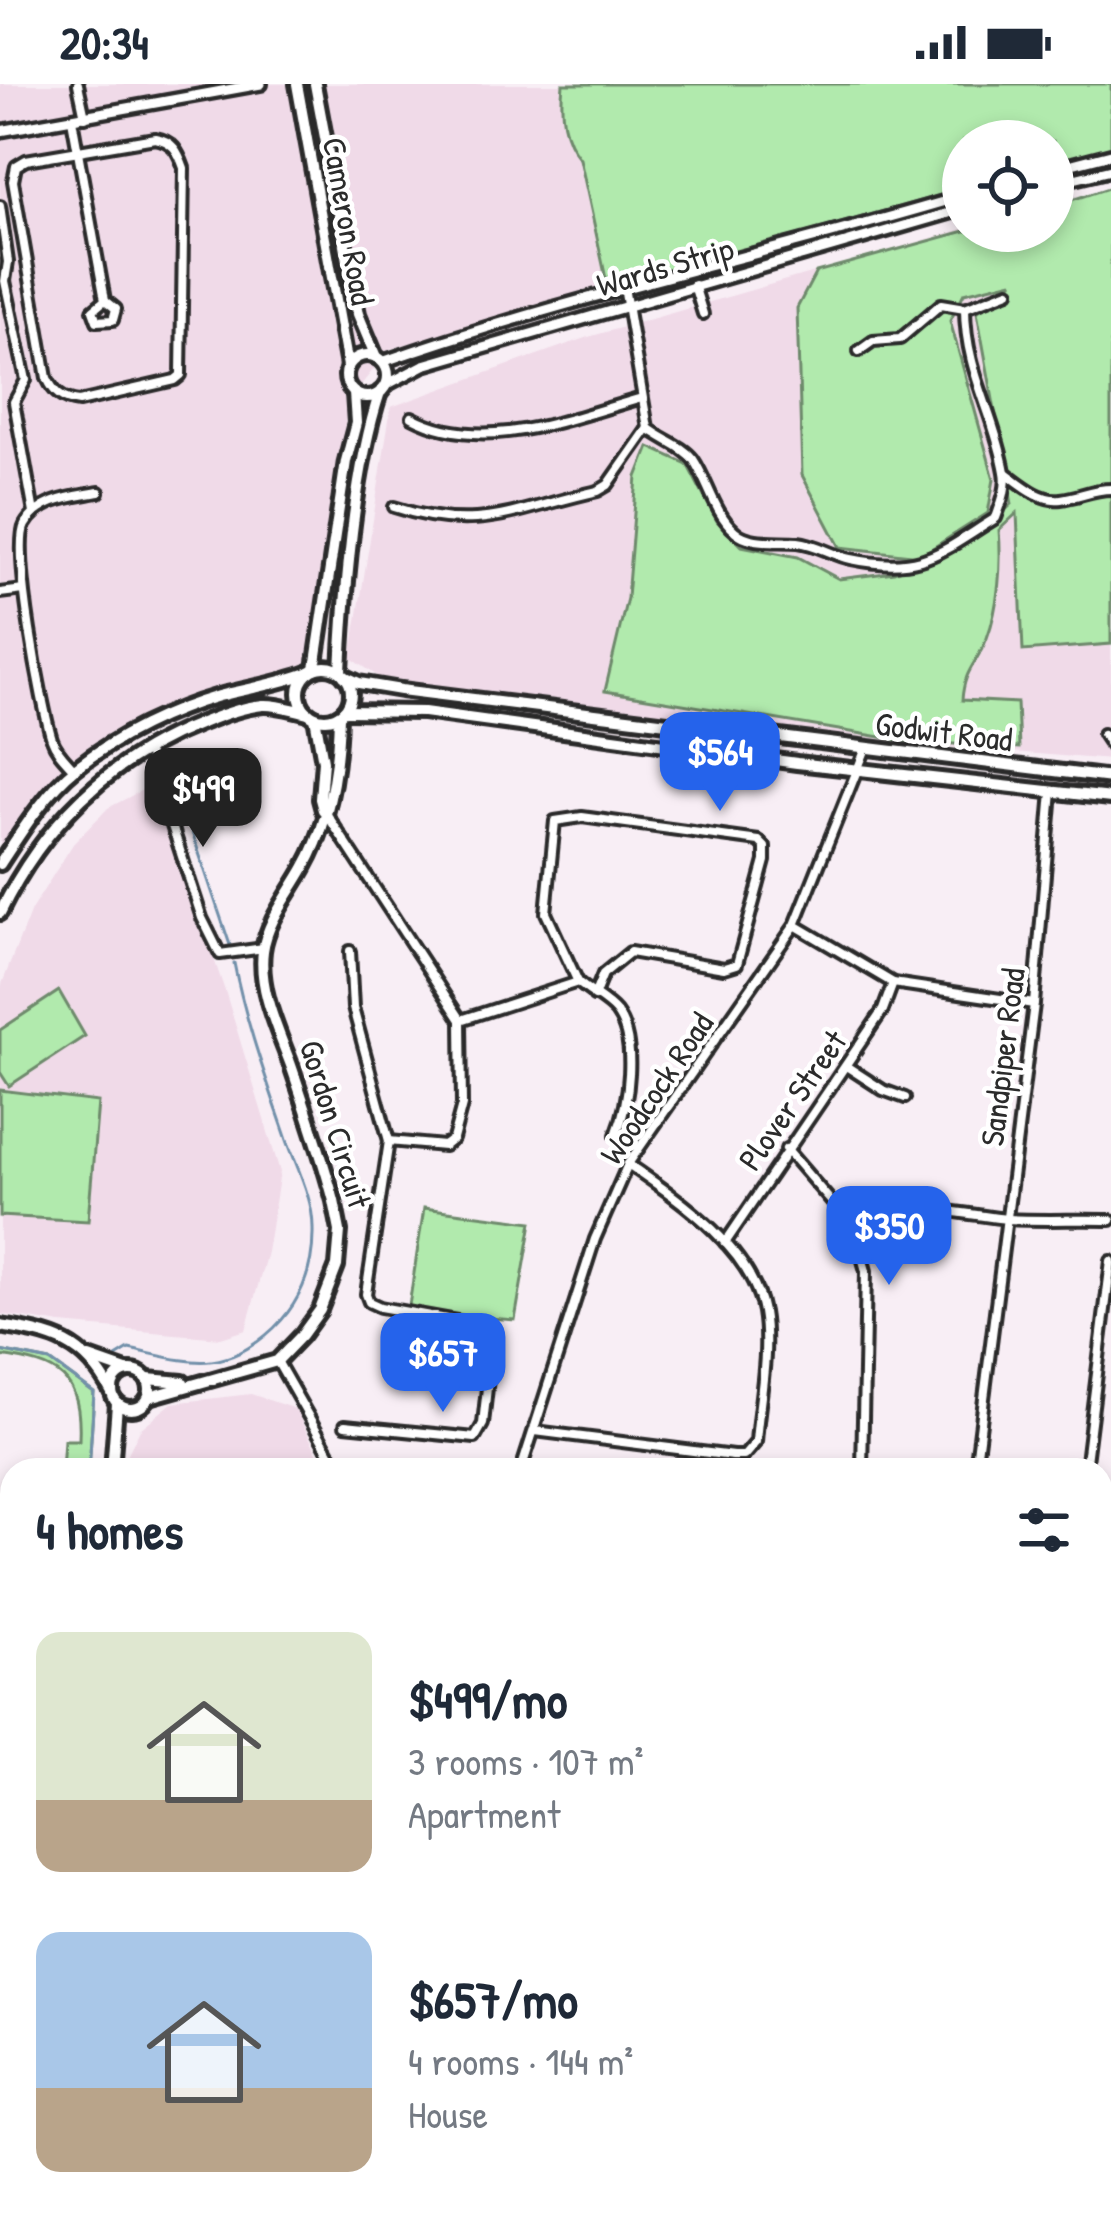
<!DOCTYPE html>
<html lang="en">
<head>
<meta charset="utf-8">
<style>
  body { margin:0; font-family:"Patrick Hand",sans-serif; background:#f6f6f7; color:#1f2937; height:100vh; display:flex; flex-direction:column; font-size:45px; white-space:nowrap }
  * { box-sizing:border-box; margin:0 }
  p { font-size:39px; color:#747a83 }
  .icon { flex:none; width:66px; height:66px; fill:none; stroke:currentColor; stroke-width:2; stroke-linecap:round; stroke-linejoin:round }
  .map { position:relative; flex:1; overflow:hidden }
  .panel { position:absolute; left:0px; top:1374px; width:1113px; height:771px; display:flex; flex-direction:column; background:#fff; border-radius:36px 36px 0 0; box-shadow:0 6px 18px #0003 }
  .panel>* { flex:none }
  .buttons { position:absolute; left:942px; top:36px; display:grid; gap:24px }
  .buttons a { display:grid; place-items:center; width:132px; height:132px; border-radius:50%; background:#fff; box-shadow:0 6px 18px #0003; font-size:60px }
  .price { position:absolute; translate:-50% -102px; padding:0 27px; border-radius:24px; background:#2563eb; color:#fff; font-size:39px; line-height:78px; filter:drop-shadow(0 3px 6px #0008) }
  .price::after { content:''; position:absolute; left:50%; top:72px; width:36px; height:27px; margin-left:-18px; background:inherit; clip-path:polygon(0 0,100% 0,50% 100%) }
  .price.on { background:#222; color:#fff }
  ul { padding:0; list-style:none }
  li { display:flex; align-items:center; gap:36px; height:300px; padding:0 36px }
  li span { display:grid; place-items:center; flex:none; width:336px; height:240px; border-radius:24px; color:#555 }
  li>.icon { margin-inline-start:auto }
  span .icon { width:144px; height:144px; fill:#fffc; stroke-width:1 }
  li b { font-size:51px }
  h2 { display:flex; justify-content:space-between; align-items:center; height:144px; padding:0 36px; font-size:51px }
  .status { display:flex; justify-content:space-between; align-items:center; height:84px; padding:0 60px; background:#fff; direction:ltr }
  .status svg { height:33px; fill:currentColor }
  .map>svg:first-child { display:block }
</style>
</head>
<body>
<div class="status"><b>20:34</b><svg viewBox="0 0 49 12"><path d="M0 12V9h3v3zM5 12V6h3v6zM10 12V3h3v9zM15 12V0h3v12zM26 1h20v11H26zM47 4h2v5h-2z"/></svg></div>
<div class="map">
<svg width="1111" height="2144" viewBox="0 0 1111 2144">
  <rect width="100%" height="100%" fill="#f8eef5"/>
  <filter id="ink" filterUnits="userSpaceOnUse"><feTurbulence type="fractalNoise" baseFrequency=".00833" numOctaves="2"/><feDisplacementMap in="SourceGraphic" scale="24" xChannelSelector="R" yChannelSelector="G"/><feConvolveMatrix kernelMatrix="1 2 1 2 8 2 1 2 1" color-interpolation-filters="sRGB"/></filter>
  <g filter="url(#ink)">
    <!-- built -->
    <g fill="#f0dae8">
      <path d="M0,0H563L608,204L390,265L348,317L316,577L190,615L121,649L52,696L0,769Z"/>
      <path d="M963,145L1036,147L1111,419V676L762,648L379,593L351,574L391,323L585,254Z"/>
      <path d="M154,700L226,910L280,1088L267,1168L246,1246L221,1254L61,1240L0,1230V905L31,826L73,760L108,724Z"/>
      <path d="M251,1310L295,1325L326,1386H120L140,1345L172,1319Z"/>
    </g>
    <!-- green -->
    <g fill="#b1eaad" stroke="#6e8a6c" stroke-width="3">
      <path d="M563,0H1111V64L1053,80V57H963V105L608,204L580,75C562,53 560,27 563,0Z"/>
      <path d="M1111,103V560L1023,567L1017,429L999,446C1002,480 999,522 987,554C977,580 964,585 962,616L1017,619L1019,664L905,657L605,607L627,514L637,393L649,363L687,380L717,437L742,462L798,473L839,495L894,488L978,452L1012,420L977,228L1013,197L964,209L950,237L994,395L988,429L920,472L840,463L802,391L797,224L816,188L965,147H1053V122Z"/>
      <path d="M59,907L85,952L9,1002L0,988V946Z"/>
      <path d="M0,1006L98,1018L88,1137L0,1132Z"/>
      <path d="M424,1124L532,1138L515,1236L408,1228Z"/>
      <path d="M0,1267L50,1277L94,1309L89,1386H62L64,1356H79C82,1293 60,1280 0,1272Z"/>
    </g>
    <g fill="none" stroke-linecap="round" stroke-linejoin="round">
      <!-- stream -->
      <g stroke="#7290aa" stroke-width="3">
        <path d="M168,677L231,864"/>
        <path d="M0,1267L50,1277L94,1309L89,1386"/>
        <path d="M116,1273L129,1265C190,1278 223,1292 274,1244C302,1217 314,1183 313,1144C313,1114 297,1084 287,1056C267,997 246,940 234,879"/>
        <path d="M0,1657L12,1660"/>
        <path d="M418,2144L421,2133"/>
      </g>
      <!-- minor casing -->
      <g stroke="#2b2b2b" stroke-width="16">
        <g id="minor">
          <path d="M78,0L85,33"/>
          <path d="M72,35L105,216L116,225L113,236L97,237L93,226L105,216"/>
          <path d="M155,54C173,57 178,67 184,84L181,291L175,296L79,318C62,316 54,309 47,294L13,97L16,82L26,76Z"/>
          <path d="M0,122L8,178L5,197L26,296L14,318L34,429"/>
          <path d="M694,201L703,230"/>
          <path d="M624,203L648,344C661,355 682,361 693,375C708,397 714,429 735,447C750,461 779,456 798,458C817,460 832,471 851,475C922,490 939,469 996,434C1001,420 1008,403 1005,388C995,330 965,287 965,224L1009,207"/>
          <path d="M859,267L873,257L900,255L941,220L965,224"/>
          <path d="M412,333C484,371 570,334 642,314"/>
          <path d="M1006,389C1021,400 1041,418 1061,415C1079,413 1092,405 1111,405"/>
          <path d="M394,423C479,451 516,425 598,407L608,401L648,344"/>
          <path d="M0,509L24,506"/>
          <path d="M1103,650L1111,662"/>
          <path d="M147,665L202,834L220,870L264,864"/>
          <path d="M74,685C66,676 56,667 52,655C42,625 12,464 25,441C40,415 72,413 99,408"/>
          <path d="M326,729L461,936L462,1021L453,1055L444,1062L389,1057"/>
          <path d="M795,841L893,899L1034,920"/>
          <path d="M578,898L546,829L555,737L582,733L759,757L765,763V777L737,880L724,884L630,868L603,890L594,912"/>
          <path d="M461,936L578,898C590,909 607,917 616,928C638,957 629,1019 616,1051"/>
          <path d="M846,982L883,1006L905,1014"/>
          <path d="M786,1065L854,1144L866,1187L862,1386"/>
          <path d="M854,1144C883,1108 968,1132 1008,1135C1042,1137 1077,1135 1111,1136"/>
          <path d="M725,1159L883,926L893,899"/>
          <path d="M277,1277L339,1386"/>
          <path d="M345,1341L475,1354L483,1340L493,1249L486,1242L380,1223L369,1218L366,1210L389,1057L353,924L350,867"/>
          <path d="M535,1347L733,1372H744L756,1358C759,1316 770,1270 763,1228C752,1164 677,1114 628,1080"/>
          <path d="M521,1386L595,1155L628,1080L795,841L866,664"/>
          <path d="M971,1386L977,1370L1034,920L1052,707"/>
          <path d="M1085,1386L1111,1177"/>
          <path d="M1101,1624L1111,1620"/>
          <path d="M1101,1645L1111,1640"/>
          <path d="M0,1759L12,1763"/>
          <path d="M1101,1788L1111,1785"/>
          <path d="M993,2133L1005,2144"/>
          <path d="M14,2144L16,2133"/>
          <path d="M222,2144L224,2133"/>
          <path d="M350,2144L351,2133"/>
          <path d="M643,2144V2133"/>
          <path d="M940,2144L962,2133"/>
        </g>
      </g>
      <!-- tertiary casing -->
      <g stroke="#2b2b2b" stroke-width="18">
        <g id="tertiary">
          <path d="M0,47L261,0"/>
          <path d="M1053,85L1111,70"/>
          <path d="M1053,100L1111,86"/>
          <path d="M382,278C572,211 770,170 963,112"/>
          <path d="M386,301L424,281L963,125"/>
        </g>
      </g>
      <!-- secondary casing -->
      <g stroke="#2b2b2b" stroke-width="20">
        <g id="secondary">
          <path d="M297,0L348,282"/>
          <path d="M315,0L358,230L376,273"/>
          <circle cx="367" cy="292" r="21"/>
          <circle cx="325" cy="609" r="26"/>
          <path d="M315,585L346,377L356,339L354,309"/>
          <path d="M341,587C345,504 354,386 380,308"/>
          <path d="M344,592L359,599L401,606L1111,694"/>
          <path d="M344,627L424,628L797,679L1111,714"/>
          <path d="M315,633L323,677L320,715L323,726"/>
          <path d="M0,780C21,748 46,708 76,684C116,652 170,626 219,612C249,604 280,600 310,588"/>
          <path d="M0,829C42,742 109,675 199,640C219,632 242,623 263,621C278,620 294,626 309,629"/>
          <path d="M0,1242C53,1250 85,1257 112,1309"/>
          <path d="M89,1274L126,1287"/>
          <circle cx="131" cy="1306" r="19"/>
          <path d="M147,1295L183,1298"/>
          <path d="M150,1313L277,1277L302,1251L320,1226L337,1182L340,1147L334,1117C322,1072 307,1028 292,984C279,948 258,906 263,867C267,837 289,811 304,784C329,740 338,682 339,631"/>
          <path d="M112,1386L117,1320"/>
          <path d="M0,1621L12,1624"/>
          <path d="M0,1635L12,1638"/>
          <path d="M563,2133V2144"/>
          <path d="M578,2133V2144"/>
        </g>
      </g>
      <!-- minor -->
      <use href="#minor" stroke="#fff" stroke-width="8"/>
      <!-- tertiary -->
      <use href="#tertiary" stroke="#fff" stroke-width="9"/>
      <!-- secondary -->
      <use href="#secondary" stroke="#fff" stroke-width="10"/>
    </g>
  </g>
  <g text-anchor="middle" stroke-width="9" stroke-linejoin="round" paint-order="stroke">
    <!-- street labels -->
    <g font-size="33" fill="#2b2b2b" stroke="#fff">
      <text transform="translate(349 137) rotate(80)" y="12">Cameron Road</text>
      <text transform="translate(665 182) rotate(-16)" y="12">Wards Strip</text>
      <text transform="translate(944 647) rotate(7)" y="12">Godwit Road</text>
      <text transform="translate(1002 973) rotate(-83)" y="12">Sandpiper Road</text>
      <text transform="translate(656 1004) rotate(-56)" y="12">Woodcock Road</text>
      <text transform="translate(792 1016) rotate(-55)" y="12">Plover Street</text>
      <text transform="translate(336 1040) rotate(73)" y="12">Gordon Circuit</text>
    </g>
  </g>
</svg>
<div class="buttons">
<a><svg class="icon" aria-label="locate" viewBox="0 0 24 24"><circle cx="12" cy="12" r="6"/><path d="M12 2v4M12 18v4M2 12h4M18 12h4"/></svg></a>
</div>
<b class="price" style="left:720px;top:730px">$564</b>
<b class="price on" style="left:203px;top:766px">$499</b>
<b class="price" style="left:889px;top:1204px">$350</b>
<b class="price" style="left:443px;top:1331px">$657</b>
<section class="panel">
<h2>4 homes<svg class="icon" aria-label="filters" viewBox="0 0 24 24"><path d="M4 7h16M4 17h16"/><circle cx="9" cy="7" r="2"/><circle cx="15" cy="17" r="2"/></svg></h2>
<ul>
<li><span style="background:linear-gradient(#dfe7d0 70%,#b9a48a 0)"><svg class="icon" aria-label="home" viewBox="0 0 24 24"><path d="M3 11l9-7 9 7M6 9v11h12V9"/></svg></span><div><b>$499/mo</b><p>3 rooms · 107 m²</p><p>Apartment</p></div></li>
<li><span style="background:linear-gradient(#a9c7e8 65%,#b9a48a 0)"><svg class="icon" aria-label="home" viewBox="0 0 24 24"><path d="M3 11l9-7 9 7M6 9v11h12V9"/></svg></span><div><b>$657/mo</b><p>4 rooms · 144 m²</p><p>House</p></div></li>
</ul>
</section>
</div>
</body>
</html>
